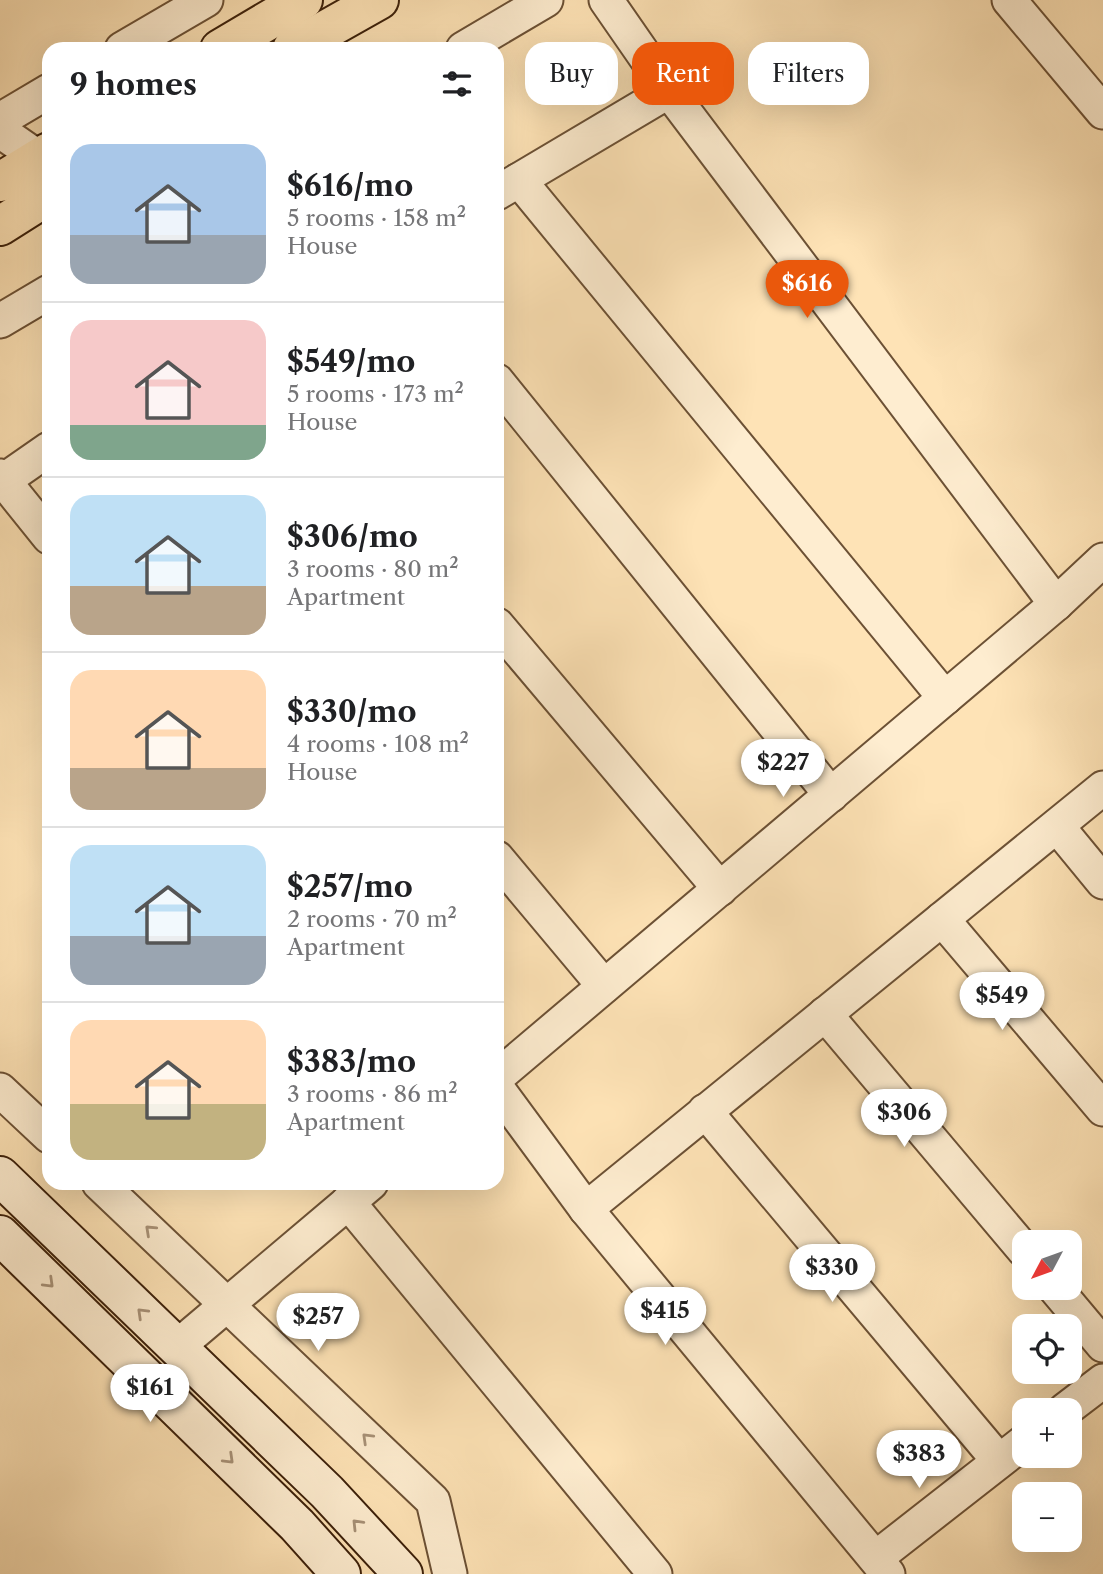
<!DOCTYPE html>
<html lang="en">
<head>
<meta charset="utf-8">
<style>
  body { margin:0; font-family:"Libre Caslon Text",serif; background:#f6f6f6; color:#202124; height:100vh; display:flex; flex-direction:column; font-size:26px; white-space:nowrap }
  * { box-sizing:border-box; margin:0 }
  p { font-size:23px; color:#757577 }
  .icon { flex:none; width:38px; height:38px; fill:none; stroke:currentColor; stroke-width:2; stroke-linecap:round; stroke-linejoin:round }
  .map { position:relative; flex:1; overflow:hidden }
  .panel { position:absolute; left:42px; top:42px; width:462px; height:1148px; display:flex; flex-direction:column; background:#fff; border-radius:21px; box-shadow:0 7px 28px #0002 }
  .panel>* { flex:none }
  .top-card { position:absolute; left:525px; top:42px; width:472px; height:63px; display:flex; gap:14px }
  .needle { width:46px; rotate:229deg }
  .tools { position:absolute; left:1012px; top:1230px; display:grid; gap:14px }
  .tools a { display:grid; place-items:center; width:70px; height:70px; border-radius:14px; background:#fff; box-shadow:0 7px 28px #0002; font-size:35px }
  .price { position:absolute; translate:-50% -60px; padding:0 16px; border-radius:24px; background:#fff; color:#222; font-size:23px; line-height:46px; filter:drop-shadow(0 2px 4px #0008) }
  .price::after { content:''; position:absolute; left:50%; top:42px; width:21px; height:16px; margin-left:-10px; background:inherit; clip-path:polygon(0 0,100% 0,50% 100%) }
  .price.selected { background:#ea580c; color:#fff }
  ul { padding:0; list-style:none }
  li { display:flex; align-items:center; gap:21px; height:175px; padding:0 28px }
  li+li { border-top:2px solid #e0e0e0 }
  li span { display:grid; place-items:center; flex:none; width:196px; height:140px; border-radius:21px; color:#555 }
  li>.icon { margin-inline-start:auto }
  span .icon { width:84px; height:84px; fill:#fffc; stroke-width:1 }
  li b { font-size:30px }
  h2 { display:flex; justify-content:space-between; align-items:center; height:84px; padding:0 28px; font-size:30px }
  .pill { padding:0 24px; border-radius:21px; background:#fff; box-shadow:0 7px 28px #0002; font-size:24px; line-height:63px }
  .pill.selected { background:#ea580c; color:#fff }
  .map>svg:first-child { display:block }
</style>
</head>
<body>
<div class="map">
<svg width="1103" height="1574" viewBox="0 0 1103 1574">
  <rect width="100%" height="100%" fill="#fee3b6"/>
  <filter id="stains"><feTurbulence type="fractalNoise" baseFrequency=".00286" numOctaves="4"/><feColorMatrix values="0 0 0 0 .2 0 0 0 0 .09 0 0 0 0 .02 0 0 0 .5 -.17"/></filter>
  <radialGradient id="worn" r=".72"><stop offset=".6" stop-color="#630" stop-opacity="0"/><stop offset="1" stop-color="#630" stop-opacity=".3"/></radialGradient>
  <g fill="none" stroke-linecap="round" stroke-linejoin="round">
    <!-- street casing -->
    <g stroke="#6c5135" stroke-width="37">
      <g id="street">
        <path d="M606,0L669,91L1056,604"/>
        <path d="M1009,0L1103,112"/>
        <path d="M122,49L206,0"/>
        <path d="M463,49L546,0"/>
        <path d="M0,120L49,91"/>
        <path d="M0,131L39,158"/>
        <path d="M519,180L945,698"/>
        <path d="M497,193L669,91"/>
        <path d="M0,321L49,292"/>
        <path d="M497,381L831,795"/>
        <path d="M0,476L49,537"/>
        <path d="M3,481L49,449"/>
        <path d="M497,625L720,889"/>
        <path d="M1057,826L1103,882"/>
        <path d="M497,858L604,986"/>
        <path d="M942,919L1103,1109"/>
        <path d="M825,1014L1024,1250"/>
        <path d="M497,1077L1056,604L1103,560"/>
        <path d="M497,1088L586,1209L888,1574"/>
        <path d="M0,1090L49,1136"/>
        <path d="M705,1111L999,1461"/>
        <path d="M99,1183L433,1501L450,1574"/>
        <path d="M348,1202L655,1574"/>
        <path d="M586,1209L1103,788"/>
        <path d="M1055,1288L1103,1345"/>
        <path d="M177,1347L371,1183"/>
        <path d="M1065,1410L1103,1381"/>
        <path d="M882,1567L881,1560L886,1550L1024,1442"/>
      </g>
    </g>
    <!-- secondary casing -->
    <g stroke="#3c200a" stroke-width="42">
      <g id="secondary">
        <path d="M0,1176L327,1492L403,1574"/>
        <path d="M0,1235L297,1525L341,1574"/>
      </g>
    </g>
    <!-- highway casing -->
    <g stroke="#3c200a" stroke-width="42">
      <g id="highway">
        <path d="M220,49L303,0"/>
        <path d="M292,49L379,0"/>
        <path d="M0,182L49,152"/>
        <path d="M0,226L49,195"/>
      </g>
    </g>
    <!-- street -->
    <use href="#street" stroke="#feedd0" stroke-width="33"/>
    <!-- secondary -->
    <use href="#secondary" stroke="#feedd0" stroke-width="38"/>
    <!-- highway -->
    <use href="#highway" stroke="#fee3b6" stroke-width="38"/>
  </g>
  <!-- one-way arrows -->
  <defs><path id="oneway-chevron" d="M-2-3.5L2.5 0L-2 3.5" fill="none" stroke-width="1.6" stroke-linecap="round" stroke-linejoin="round" transform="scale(1.75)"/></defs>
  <g stroke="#a79177">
    <use href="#oneway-chevron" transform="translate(150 1230) rotate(-137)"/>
    <use href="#oneway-chevron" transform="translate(49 1283) rotate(44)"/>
    <use href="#oneway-chevron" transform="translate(142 1313) rotate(-136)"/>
    <use href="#oneway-chevron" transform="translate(367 1438) rotate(-136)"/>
    <use href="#oneway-chevron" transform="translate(229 1459) rotate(44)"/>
    <use href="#oneway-chevron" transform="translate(357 1524) rotate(-134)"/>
  </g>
  <rect width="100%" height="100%" filter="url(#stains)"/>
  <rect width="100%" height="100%" fill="url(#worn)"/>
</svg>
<div class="tools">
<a><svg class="needle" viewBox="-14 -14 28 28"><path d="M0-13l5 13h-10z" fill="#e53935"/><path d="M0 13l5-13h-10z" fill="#757577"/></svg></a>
<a><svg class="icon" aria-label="locate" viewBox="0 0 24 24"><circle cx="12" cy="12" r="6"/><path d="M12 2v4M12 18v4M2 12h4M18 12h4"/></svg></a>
<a>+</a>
<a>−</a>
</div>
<b class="price selected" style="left:807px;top:320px">$616</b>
<b class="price" style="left:783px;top:799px">$227</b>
<b class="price" style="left:1002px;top:1032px">$549</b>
<b class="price" style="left:904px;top:1149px">$306</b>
<b class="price" style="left:832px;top:1304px">$330</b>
<b class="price" style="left:665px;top:1347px">$415</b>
<b class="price" style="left:318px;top:1353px">$257</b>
<b class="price" style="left:150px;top:1424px">$161</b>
<b class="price" style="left:919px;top:1490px">$383</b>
<div class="top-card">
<a class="pill">Buy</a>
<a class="pill selected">Rent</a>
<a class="pill">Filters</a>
</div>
<section class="panel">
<h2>9 homes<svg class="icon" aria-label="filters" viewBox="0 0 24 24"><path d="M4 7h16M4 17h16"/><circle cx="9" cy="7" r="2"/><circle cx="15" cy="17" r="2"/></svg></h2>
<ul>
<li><span style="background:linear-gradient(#a9c7e8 65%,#9aa5b1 0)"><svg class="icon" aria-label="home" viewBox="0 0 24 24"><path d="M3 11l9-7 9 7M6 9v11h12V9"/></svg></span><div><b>$616/mo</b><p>5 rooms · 158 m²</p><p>House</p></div></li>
<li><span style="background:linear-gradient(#f6c9c9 75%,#7fa58c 0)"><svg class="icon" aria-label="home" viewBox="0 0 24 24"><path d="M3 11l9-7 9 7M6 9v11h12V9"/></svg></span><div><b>$549/mo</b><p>5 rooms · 173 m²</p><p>House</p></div></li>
<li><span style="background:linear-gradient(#bfe0f5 65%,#b9a48a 0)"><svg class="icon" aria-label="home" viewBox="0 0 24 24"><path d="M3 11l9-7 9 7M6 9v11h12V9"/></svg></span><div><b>$306/mo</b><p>3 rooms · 80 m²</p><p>Apartment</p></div></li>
<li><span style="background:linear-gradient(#ffd9b3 70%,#b9a48a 0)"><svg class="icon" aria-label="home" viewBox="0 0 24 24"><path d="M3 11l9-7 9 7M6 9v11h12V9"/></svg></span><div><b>$330/mo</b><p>4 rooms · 108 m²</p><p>House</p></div></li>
<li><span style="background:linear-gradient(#bfe0f5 65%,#9aa5b1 0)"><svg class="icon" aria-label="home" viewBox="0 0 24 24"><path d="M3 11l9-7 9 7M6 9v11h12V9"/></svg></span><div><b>$257/mo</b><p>2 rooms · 70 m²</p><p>Apartment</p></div></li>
<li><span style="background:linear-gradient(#ffd9b3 60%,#c2b280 0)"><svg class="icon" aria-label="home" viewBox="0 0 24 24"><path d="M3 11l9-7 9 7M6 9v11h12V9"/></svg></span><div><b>$383/mo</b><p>3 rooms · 86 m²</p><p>Apartment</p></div></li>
</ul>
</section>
</div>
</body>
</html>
